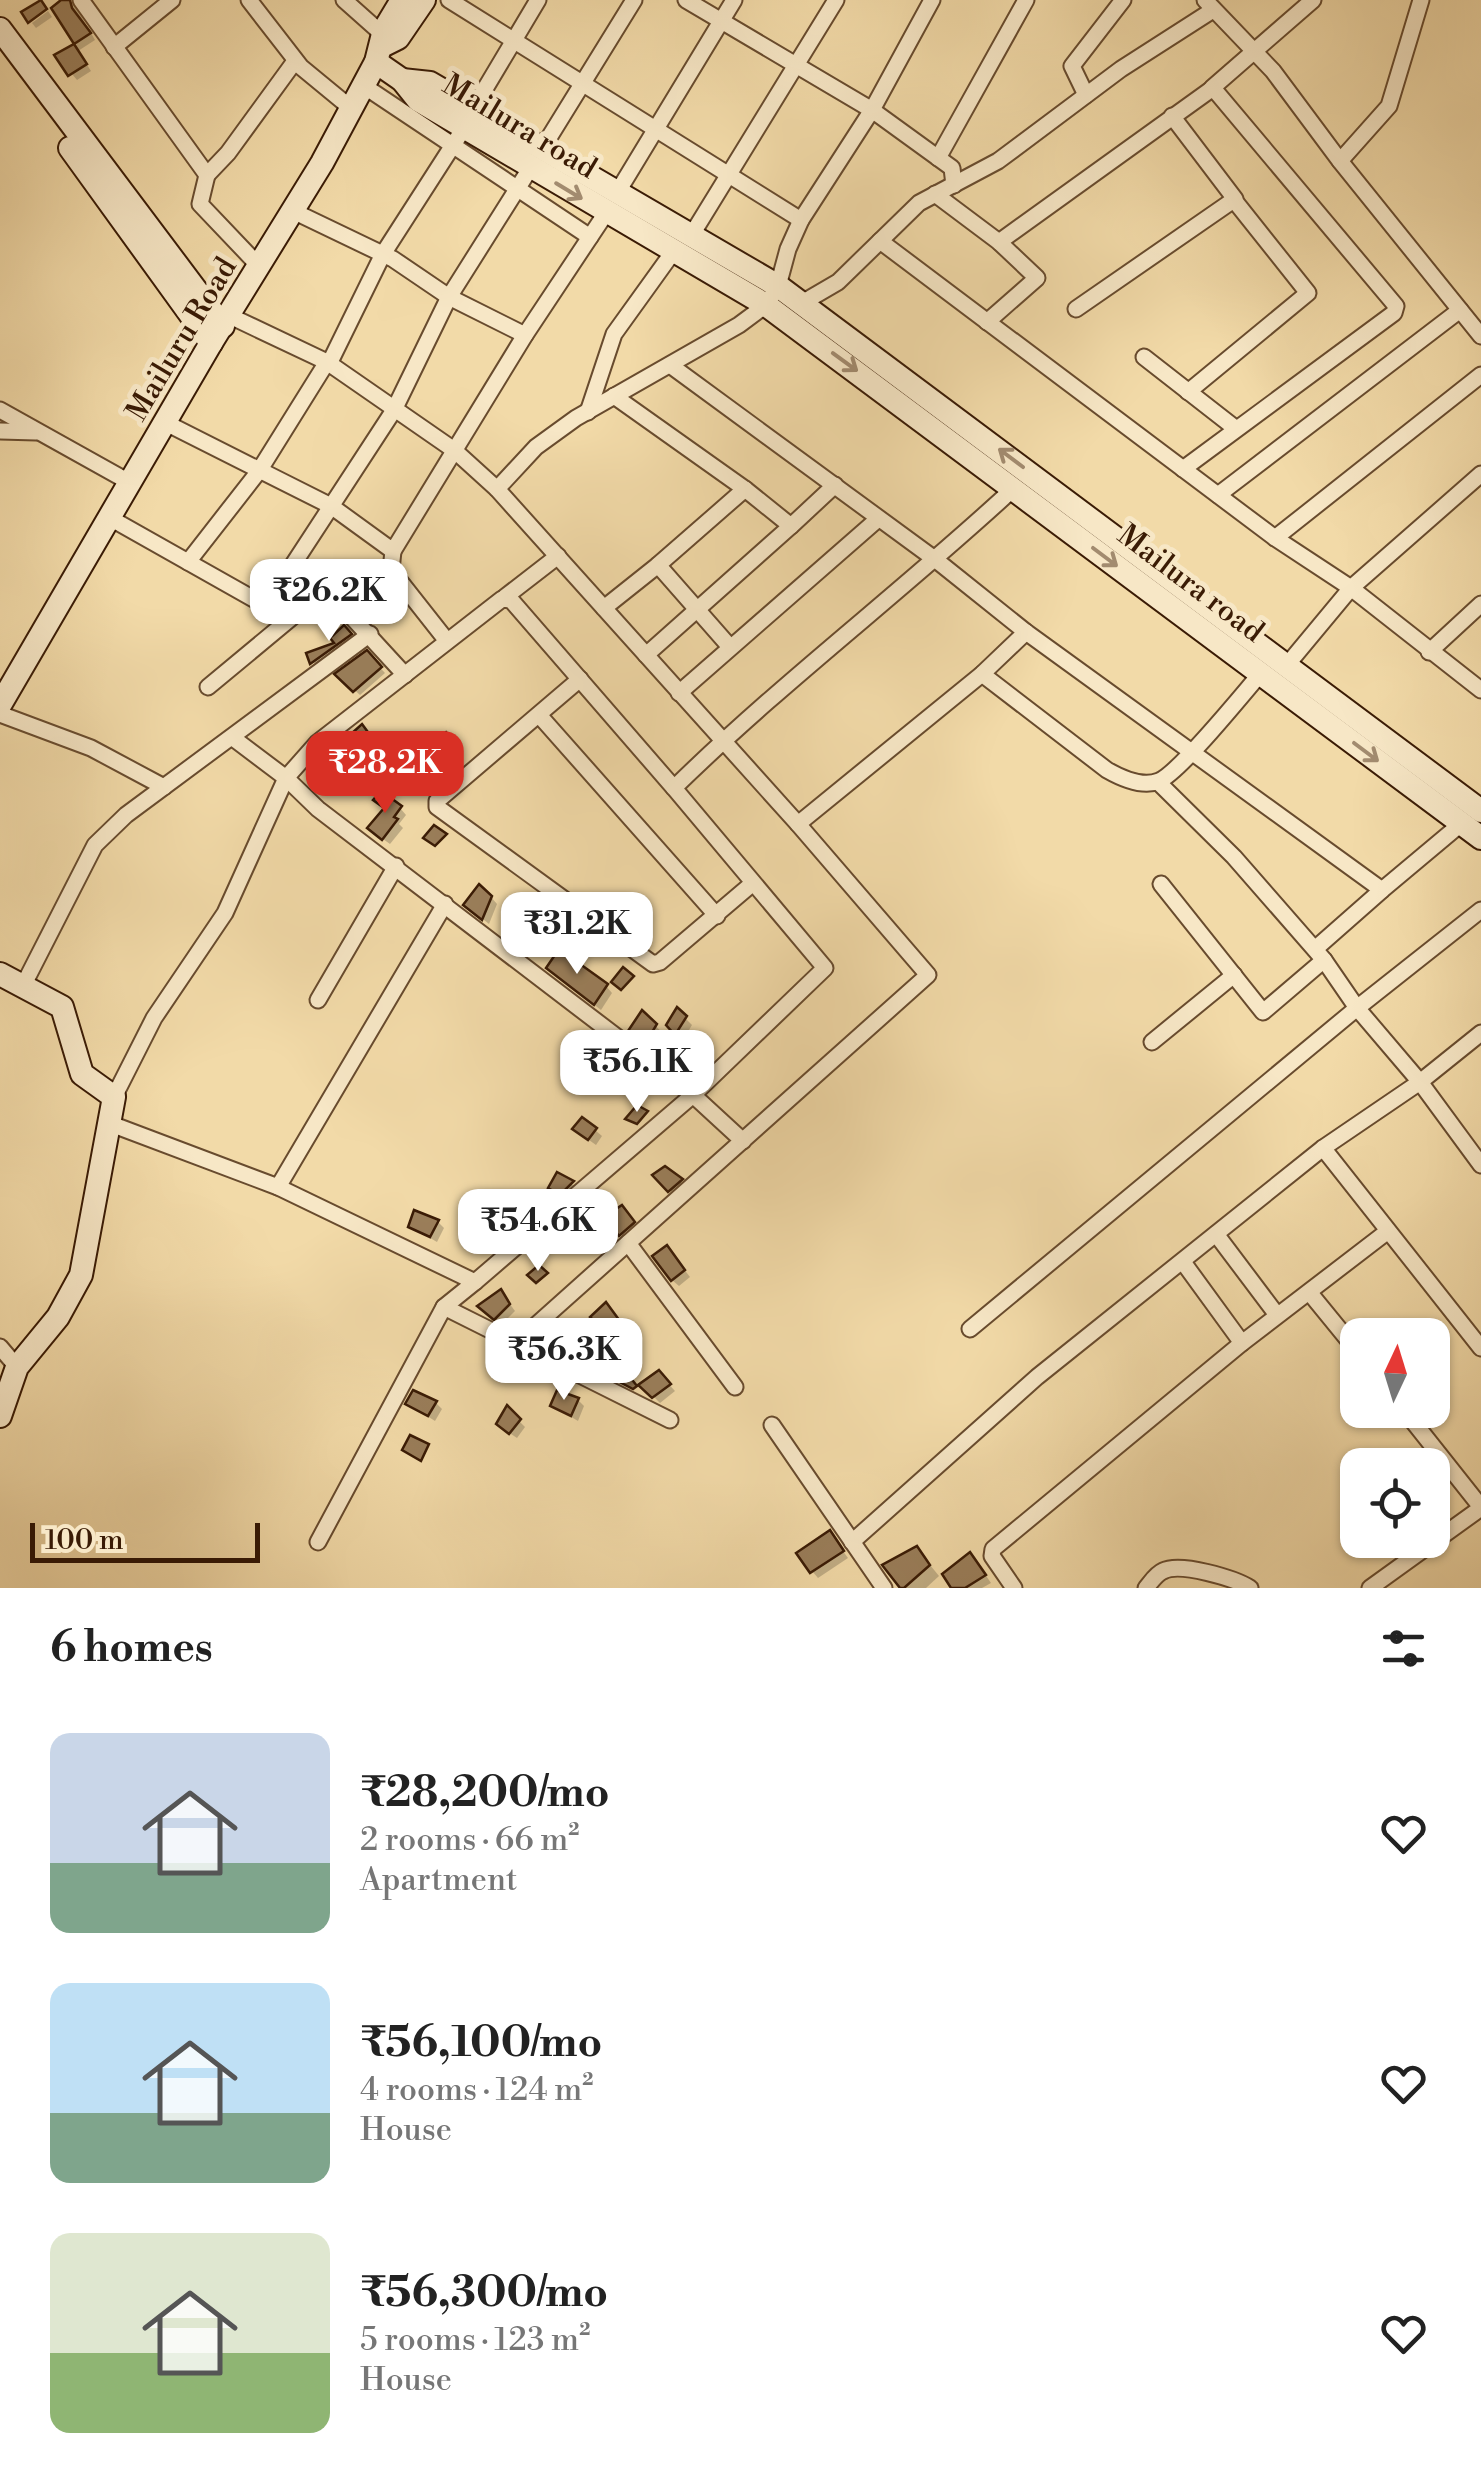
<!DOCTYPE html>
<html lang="en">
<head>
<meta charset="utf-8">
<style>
  body { margin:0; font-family:"Libre Bodoni",serif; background:#f2f2f2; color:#222; height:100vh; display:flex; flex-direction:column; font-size:38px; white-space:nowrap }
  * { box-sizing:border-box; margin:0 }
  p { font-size:32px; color:#767676 }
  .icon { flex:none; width:55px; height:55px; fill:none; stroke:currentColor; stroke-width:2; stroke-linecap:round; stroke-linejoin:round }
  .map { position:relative; height:1588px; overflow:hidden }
  .sheet { display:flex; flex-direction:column; background:#fff; flex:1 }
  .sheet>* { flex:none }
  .needle { width:65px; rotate:4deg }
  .controls { position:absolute; left:1340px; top:1318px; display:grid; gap:20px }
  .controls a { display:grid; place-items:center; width:110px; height:110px; border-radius:20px; background:#fff; box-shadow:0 2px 8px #0004; font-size:50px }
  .scale { position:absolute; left:30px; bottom:25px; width:230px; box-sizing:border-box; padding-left:10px; border:5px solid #3a1b05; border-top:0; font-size:28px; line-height:35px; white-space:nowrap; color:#3a1b05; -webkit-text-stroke:8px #f7e7c6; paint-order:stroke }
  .price { position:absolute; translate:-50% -85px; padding:0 22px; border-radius:20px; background:#fff; color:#222; font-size:32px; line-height:65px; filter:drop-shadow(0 2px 5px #0008) }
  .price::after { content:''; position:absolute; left:50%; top:60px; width:30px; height:22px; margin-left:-15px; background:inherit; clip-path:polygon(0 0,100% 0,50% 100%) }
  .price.active { background:#d93025; color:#fff }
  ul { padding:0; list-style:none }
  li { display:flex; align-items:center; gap:30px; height:250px; padding:0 50px }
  li span { display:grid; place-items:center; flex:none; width:280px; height:200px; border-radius:20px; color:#555 }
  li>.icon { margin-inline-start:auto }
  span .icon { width:120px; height:120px; fill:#fffc; stroke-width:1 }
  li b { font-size:42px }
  h2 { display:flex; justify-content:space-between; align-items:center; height:120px; padding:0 50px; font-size:42px }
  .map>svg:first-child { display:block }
</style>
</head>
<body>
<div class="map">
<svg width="1481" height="1588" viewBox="0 0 1481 1588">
  <rect width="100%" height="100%" fill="#f2daa8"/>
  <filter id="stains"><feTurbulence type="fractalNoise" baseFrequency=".002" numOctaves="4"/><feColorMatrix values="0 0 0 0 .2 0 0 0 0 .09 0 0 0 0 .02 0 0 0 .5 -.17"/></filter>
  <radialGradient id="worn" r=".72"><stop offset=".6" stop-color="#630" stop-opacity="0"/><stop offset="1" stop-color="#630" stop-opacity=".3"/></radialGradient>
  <!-- shadow -->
  <g fill="#0003">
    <path d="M65,0L74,4L95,40L78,51L91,71L77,80L57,56L77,44L54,9Z"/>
    <path d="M48,11L52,17L36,28L32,23Z"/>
    <path d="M344,629L356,641L319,669L309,655L338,644Z"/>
    <path d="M367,654L385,673L360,695L338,675Z"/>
    <path d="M368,734L378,747L369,754L363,747Z"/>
    <path d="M452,741L462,754L444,766L438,760Z"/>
    <path d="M400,808L406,815L399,824L403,828L390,844L376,834Z"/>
    <path d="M491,897L497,904L489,924L473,911Z"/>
    <path d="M568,929L585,941L575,953L559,942Z"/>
    <path d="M555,974L606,986L612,993L601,1010Z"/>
    <path d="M678,1011L692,1025L683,1040L669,1024Z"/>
    <path d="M642,1014L662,1032L652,1048L637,1037Z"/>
    <path d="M593,1063L630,1064L637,1071L626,1087Z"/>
    <path d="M595,1130L602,1136L596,1145L582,1135Z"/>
    <path d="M665,1169L687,1187L676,1196L655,1175Z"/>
    <path d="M558,1175L578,1189L567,1199L551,1187Z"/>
    <path d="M628,1215L639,1229L627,1240L621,1234Z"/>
    <path d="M438,1222L444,1228L437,1242L411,1227Z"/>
    <path d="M673,1255L690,1277L679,1286L672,1280Z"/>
    <path d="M501,1292L515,1311L502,1324L487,1313Z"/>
    <path d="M612,1312L630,1335L619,1342L593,1317Z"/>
    <path d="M665,1380L675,1391L660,1403L642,1385Z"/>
    <path d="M578,1400L584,1406L578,1421L553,1406Z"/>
    <path d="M436,1403L442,1409L435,1421L408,1404Z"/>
    <path d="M507,1409L525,1427L517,1438L505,1430Z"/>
    <path d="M831,1535L848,1558L818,1578L812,1571Z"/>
    <path d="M917,1549L939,1576L926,1588H903Z"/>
    <path d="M976,1561L991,1583L982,1588H954Z"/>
  </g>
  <!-- building -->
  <g fill="#9a7e5a" stroke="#3a1b05" stroke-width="2.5">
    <path d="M41,0L47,9L28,23L21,12Z"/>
    <path d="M61,0H70L72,8L91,33L74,44L51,8Z"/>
    <path d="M74,44L87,64L68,76L54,55Z"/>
    <path d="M344,625L352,634L310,664L306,653L334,643L330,638Z"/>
    <path d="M367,650L382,667L353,692L334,674Z"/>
    <path d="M362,724L373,739L361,749L350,735Z"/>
    <path d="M446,732L458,746L436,761L426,744Z"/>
    <path d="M381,791L402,806L394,817L398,819L382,840L367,828L384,808L373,800Z"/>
    <path d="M434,825L447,834L435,846L423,838Z"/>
    <path d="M479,884L492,896L482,920L463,905Z"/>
    <path d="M567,925L580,933L568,948L556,942Z"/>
    <path d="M559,949L608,984L594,1005L546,968Z"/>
    <path d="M623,967L634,976L621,990L611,982Z"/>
    <path d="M677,1007L687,1016L675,1035L666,1025Z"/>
    <path d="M642,1010L657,1024L645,1044L628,1031Z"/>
    <path d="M597,1038L632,1063L618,1083L583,1057Z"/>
    <path d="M637,1105L648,1111L637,1124L625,1119Z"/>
    <path d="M582,1117L597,1128L588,1140L572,1129Z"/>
    <path d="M665,1166L683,1179L668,1192L652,1175Z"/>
    <path d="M557,1172L574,1181L560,1195L548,1188Z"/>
    <path d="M622,1205L635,1222L619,1236L604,1217Z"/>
    <path d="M414,1210L439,1220L430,1237L408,1227Z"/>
    <path d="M667,1245L685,1270L671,1281L652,1256Z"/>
    <path d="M539,1265L548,1273L536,1283L527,1275Z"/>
    <path d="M501,1289L510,1304L494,1320L477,1306Z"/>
    <path d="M606,1302L625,1328L611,1338L590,1317Z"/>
    <path d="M622,1367L637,1386L633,1389L612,1378Z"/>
    <path d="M659,1370L671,1384L652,1398L638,1385Z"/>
    <path d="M413,1390L437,1401L428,1416L405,1404Z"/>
    <path d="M557,1390L579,1398L571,1416L550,1406Z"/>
    <path d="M507,1405L521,1419L509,1434L496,1424Z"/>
    <path d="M410,1435L429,1444L421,1461L402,1450Z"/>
    <path d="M830,1530L844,1551L810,1573L796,1553Z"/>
    <path d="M917,1546L930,1565L904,1588H900L882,1565Z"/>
    <path d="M970,1552L986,1575L965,1588H951L942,1574Z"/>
  </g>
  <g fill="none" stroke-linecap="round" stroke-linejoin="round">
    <!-- street casing -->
    <g stroke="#684b2e" stroke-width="19">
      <g id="street">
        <path d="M81,0L207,175L200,204L259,266"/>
        <path d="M249,0L301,67L352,109"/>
        <path d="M344,0L389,40"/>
        <path d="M449,0L801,220"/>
        <path d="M686,0L872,110L952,168L954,185"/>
        <path d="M1205,0L1273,71L1340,161L1481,336"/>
        <path d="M114,47L172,0"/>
        <path d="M364,86L590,237"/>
        <path d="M1212,88L1313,0"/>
        <path d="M1086,95L1072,66L1123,0"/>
        <path d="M473,109L538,0"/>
        <path d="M542,149L634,0"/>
        <path d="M938,158L1026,0"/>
        <path d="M1340,161L1389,106L1421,0"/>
        <path d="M207,175L228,153L295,61"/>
        <path d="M617,193L734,0"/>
        <path d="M935,194L999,242L1037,278L987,322"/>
        <path d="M293,211L393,259L449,297L525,335"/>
        <path d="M691,236L836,0"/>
        <path d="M880,241L1275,538L1351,588L1481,690"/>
        <path d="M999,242L1213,88L1396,306L1394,313L1183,469"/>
        <path d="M802,303L838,282L919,203L998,161L1121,69L1213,10"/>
        <path d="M1076,309L1235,199L1172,116"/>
        <path d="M230,316L327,362L454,450L497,489L536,447L576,418L739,325L766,305L778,286L788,249L801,220L872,110L932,0"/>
        <path d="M1144,357L1235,428"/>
        <path d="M670,365L936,560L1026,632L1382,890L1462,823"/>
        <path d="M1188,392L1308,293L1234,200"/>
        <path d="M614,396L745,489L791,526L835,485"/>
        <path d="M0,410L129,482"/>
        <path d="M588,412L614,334L673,252"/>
        <path d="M166,423L331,506L393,551L525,335L606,213"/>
        <path d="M0,431L36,432"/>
        <path d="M497,489L798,824L928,975L516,1343"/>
        <path d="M1218,495L1460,310"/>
        <path d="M110,518L266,606L394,410L449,297L531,167"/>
        <path d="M1275,538L1481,375"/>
        <path d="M393,551L391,570L447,641"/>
        <path d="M188,562L259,471L327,362H330L383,254L464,128"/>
        <path d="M505,597L558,556"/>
        <path d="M604,608L658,565"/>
        <path d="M730,647L658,565L745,489"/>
        <path d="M1429,652L1481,604"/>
        <path d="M646,655L791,526"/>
        <path d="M1287,665L1351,588L1481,474"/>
        <path d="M982,674L1107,770C1121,778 1142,788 1159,781C1180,772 1242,695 1261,673"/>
        <path d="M580,679L437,801V807L653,964L660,962L753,883"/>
        <path d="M208,687L326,589L405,675"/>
        <path d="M679,693L878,519"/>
        <path d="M0,714L91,748L164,787"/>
        <path d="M539,715L717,916"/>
        <path d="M233,738L286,778L318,809L693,1095L743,1141"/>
        <path d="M1158,782L1234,857L1324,960L1357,1008L1420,1082L1481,1165"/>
        <path d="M798,824L982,674L1026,632"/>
        <path d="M1161,884L1263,1012L1324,960"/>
        <path d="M1315,949L1382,890"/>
        <path d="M23,986L95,845L126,815L370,634"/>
        <path d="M318,1000L396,866"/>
        <path d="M1152,1042L1234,975"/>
        <path d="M114,1097L154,1018L225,913L286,778L317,743L502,599L511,600L674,788"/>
        <path d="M111,1124L278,1187L445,904"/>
        <path d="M1323,1148L1481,1348"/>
        <path d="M278,1187L475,1282L444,1307L318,1542"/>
        <path d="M1216,1234L1277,1315"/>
        <path d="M628,1243L735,1387"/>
        <path d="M1183,1262L1242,1343"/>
        <path d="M475,1282L693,1095L825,968L674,788C782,682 903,591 1014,488"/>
        <path d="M1309,1292L1358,1352"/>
        <path d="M444,1307L670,1420"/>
        <path d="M970,1329L1357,1008L1481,910"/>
        <path d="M0,1347L17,1367"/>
        <path d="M1404,1410L1481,1507"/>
        <path d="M772,1425L884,1588"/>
        <path d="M852,1542L1037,1377L1323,1148L1420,1082L1481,1033"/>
        <path d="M1014,1588L992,1556L993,1549L1242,1343L1388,1231"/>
        <path d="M1146,1588C1151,1582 1156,1574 1163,1571C1180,1562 1234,1578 1250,1588"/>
        <path d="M1370,1588L1481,1508"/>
      </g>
    </g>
    <!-- secondary casing -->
    <g stroke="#3a1b05" stroke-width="26">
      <g id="secondary">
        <path d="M0,29L223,326"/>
        <path d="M382,46L398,38L424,0"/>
        <path d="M376,62L402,80L418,100L766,305L1481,838"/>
        <path d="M402,80L430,83L778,286L1481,811"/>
        <path d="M70,148L211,343"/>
        <path d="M0,705L211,343L322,163L376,62L384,30L402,0"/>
        <path d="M0,974L62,1007L82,1074L114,1097L81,1275L58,1317L17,1367L0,1416"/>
      </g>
    </g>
    <!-- street -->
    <use href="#street" stroke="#f7e7c6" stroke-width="15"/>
    <!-- secondary -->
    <use href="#secondary" stroke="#f7e7c6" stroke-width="22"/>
  </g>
  <!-- one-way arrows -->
  <defs><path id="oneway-shaft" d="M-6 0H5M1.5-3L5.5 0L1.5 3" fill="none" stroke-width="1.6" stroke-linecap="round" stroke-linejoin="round" transform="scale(2.5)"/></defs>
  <g stroke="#a28b6f">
    <use href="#oneway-shaft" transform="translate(569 191) rotate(31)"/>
    <use href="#oneway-shaft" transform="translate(845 362) rotate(36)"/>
    <use href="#oneway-shaft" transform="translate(1011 458) rotate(-143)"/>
    <use href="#oneway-shaft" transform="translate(1105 557) rotate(37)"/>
    <use href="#oneway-shaft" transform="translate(1366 752) rotate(37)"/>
  </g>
  <g text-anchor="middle" stroke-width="10" stroke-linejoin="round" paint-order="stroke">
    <!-- street labels -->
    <g font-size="30" fill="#3a1b05" stroke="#f7e7c6">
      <text transform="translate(520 126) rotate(31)" y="10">Mailura road</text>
      <text transform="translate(181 339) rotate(-59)" y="10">Mailuru Road</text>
      <text transform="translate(1191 583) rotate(37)" y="10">Mailura road</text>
    </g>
  </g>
  <rect width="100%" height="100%" filter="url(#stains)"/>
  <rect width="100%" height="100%" fill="url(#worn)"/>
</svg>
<div class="controls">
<a><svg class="needle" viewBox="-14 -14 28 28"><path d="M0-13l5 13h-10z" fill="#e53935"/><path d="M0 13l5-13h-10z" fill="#767676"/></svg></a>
<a><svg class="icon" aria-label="locate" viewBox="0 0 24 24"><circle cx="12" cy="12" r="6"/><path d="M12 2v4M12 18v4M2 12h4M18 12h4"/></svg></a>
</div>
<div class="scale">100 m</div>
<b class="price" style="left:329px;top:644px">₹26.2K</b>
<b class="price active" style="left:385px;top:816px">₹28.2K</b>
<b class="price" style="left:577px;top:977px">₹31.2K</b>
<b class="price" style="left:637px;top:1115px">₹56.1K</b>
<b class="price" style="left:538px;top:1274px">₹54.6K</b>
<b class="price" style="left:564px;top:1403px">₹56.3K</b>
</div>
<section class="sheet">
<h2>6 homes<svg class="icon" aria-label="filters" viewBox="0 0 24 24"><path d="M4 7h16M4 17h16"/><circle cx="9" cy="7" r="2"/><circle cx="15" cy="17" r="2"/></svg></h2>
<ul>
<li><span style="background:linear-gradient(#c9d6e8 65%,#7fa58c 0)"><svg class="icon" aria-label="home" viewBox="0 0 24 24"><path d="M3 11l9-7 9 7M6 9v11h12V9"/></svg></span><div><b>₹28,200/mo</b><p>2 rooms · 66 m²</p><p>Apartment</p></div><svg class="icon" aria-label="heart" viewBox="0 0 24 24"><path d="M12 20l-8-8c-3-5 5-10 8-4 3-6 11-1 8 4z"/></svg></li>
<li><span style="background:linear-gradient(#bfe0f5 65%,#7fa58c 0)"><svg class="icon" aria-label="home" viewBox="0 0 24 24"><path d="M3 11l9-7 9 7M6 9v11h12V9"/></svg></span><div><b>₹56,100/mo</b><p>4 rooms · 124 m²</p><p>House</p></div><svg class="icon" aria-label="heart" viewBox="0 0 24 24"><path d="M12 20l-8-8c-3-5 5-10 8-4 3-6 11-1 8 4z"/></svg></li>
<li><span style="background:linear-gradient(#dfe7d0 60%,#8fb573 0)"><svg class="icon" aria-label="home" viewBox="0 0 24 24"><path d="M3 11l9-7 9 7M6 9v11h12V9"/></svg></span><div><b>₹56,300/mo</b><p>5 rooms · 123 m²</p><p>House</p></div><svg class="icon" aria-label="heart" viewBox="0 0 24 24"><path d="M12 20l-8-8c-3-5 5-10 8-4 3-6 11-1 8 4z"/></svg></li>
</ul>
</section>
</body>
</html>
